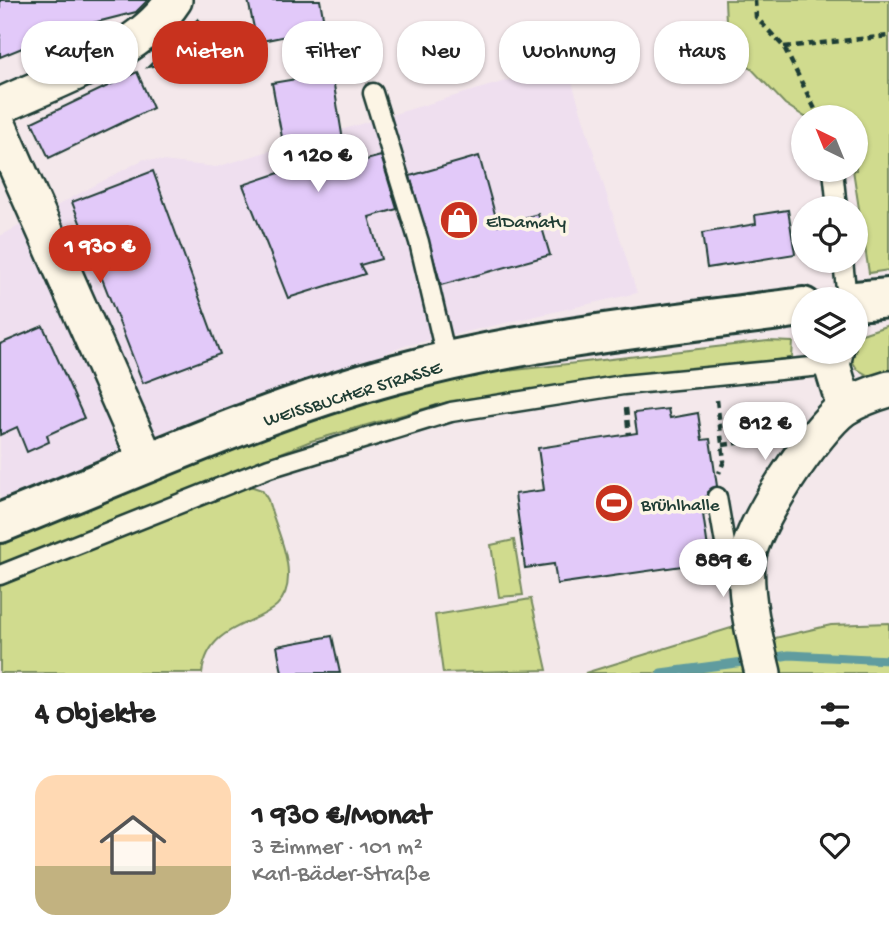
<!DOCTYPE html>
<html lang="de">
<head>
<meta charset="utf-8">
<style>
  body { margin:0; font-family:"Gochi Hand",sans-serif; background:#f2f2f2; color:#222; height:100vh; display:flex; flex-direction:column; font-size:26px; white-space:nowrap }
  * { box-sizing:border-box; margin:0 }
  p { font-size:23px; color:#767676 }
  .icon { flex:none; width:38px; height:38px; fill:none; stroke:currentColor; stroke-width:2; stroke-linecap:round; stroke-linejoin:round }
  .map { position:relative; height:673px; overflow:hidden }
  .side { display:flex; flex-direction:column; background:#fff; flex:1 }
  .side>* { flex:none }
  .hud { position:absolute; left:21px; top:21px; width:847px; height:63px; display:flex; gap:14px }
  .needle { width:46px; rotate:317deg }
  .fabs { position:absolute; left:791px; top:105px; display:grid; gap:14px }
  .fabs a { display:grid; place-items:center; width:77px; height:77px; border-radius:50%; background:#fff; box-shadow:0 2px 5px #0004; font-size:35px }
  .price { position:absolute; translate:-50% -60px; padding:0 16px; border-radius:24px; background:#fff; color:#222; font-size:23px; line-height:46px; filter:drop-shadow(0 2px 4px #0008) }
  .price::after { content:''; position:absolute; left:50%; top:42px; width:21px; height:16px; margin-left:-10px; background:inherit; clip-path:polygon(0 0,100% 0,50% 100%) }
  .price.active { background:#c8321e; color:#fff }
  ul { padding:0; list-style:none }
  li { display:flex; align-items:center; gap:21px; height:175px; padding:0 35px }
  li+li { border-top:2px solid #e0e0e0 }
  li span { display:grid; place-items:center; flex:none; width:196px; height:140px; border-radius:21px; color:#555 }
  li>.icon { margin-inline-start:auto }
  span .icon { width:84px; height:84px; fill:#fffc; stroke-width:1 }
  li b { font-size:30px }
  h2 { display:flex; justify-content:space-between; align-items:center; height:84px; padding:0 35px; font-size:30px }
  .chip { padding:0 24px; border-radius:28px; background:#fff; box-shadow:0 2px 5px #0004; font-size:24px; line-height:63px }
  .chip.active { background:#c8321e; color:#fff }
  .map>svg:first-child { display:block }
</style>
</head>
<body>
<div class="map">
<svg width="889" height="673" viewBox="0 0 889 673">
  <rect width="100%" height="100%" fill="#f4e8eb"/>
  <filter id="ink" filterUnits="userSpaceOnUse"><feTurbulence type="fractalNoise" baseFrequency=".0143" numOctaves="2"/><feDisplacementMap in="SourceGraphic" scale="14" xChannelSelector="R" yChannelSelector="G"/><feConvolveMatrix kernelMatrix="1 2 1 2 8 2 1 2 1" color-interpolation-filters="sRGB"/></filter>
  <g filter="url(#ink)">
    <!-- built -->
    <path fill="#efdfef" d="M566,63L637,293L404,346L0,505V236L144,159L216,167Z"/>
    <!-- green -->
    <g fill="#d0db8e" stroke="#788c61" stroke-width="2">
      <path d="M725,0H889V270L869,273L853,170H856V117H805L785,104L727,43Z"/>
      <path d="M889,325V370L869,376L857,369L848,354L856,352V336Z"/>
      <path d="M768,341L793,342L792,358L451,401L311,441L0,565V540L341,408L462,376Z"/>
      <path d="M244,484L262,490L268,500C274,522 288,551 288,574C290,634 211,607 202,673H0V581Z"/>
      <path d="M514,540L523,595L499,597L491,545Z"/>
      <path d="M531,599L547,670L443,673L435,615Z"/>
      <path d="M889,623V673H768L762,641L831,625Z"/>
      <path d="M744,624L754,673H585Z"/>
    </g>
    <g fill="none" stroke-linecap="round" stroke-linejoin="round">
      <!-- stream -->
      <g stroke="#609c9f" stroke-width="9">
        <path d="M765,659L789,655L889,660"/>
        <path d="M661,673L751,661"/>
      </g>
    </g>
    <!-- building -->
    <g fill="#e2c9f9" stroke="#1f3d34" stroke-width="2">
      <path d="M0,0H148L136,12L46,35L47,38L0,57Z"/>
      <path d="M248,0H320L325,28L257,42Z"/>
      <path d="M198,19L225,50L148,67Z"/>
      <path d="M137,72L153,108L49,158L32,122Z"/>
      <path d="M332,73L347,165L381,156L397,209L369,217L381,259L360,265L365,274L288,298L243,185L288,170L272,83Z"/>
      <path d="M479,156L498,225L538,214L550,255L441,285L410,176Z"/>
      <path d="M153,171L220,354L143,383L72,202Z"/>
      <path d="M788,210L795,254L707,268L702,233L756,224L755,215Z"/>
      <path d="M43,326L84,418L47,435L49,442L27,452L17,427L0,435V344Z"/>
      <path d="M668,409L670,418L698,413L702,440L710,439L717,486L707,492L708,513L703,514L710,562L557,584L554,564L525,568L515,494L544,490L538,448L637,433L634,413Z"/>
      <path d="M332,636L340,673H282L277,646Z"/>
    </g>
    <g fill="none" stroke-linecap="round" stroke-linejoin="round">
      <!-- service casing -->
      <g stroke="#1f3d34" stroke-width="23">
        <g id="service">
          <path d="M373,93L419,242L447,361"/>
          <path d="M833,170L837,208"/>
          <path d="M843,261L847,299"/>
          <path d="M717,497L726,549L747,559"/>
          <path d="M0,575L269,468L451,412L623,385L832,365"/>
        </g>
      </g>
      <!-- minor casing -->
      <g stroke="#1f3d34" stroke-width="40">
        <g id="minor">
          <path d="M0,106C57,79 139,54 174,0"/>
          <path d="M0,129L148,464"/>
          <path d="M835,352L832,365L845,407"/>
          <path d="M763,673C755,640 744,595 747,561C750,526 816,428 844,408C857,400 875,393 889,389"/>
        </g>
      </g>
      <!-- tertiary casing -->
      <g stroke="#1f3d34" stroke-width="44">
        <g id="tertiary">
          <path d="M856,301L889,298"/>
          <path d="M0,523C129,472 262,410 396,374C529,338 668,325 803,307"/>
        </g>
      </g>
      <!-- path -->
      <g stroke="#1f3d34" stroke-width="4.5" stroke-dasharray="7 5" stroke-linecap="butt">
        <path d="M755,0L756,17L784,47L819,117"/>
        <path d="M784,47L889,36"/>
        <path d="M717,400L724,461L719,473"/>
        <path d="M626,408L629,435"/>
        <path d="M723,445L774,438"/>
      </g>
      <!-- service -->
      <use href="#service" stroke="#fcf5e5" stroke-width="18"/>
      <!-- minor -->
      <use href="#minor" stroke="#fcf5e5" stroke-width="35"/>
      <!-- tertiary -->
      <use href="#tertiary" stroke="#fcf5e5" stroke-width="38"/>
    </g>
  </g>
  <!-- icons -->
  <defs>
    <g id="shop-disc" transform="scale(2.0125)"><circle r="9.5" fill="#c8321e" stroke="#fcf5e5"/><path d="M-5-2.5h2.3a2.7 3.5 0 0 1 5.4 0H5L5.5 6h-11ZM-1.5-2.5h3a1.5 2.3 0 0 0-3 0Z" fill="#fff"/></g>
    <g id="stadium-disc" transform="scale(2.0125)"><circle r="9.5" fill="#c8321e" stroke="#fcf5e5"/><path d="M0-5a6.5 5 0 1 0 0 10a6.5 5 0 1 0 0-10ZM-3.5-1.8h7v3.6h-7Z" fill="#fff"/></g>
  </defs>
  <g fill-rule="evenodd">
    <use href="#shop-disc" x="459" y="220"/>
    <use href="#stadium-disc" x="614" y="503"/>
  </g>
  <g text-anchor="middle" stroke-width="7" stroke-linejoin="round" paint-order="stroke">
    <!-- poi labels -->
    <g font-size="19" fill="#1f3d34" stroke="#fcf5e5" text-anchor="start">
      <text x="486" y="227">ElDamaty</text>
      <text x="641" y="510">Brühlhalle</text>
    </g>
    <!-- street labels -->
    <g font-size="19" fill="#1f3d34" stroke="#fcf5e5">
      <text transform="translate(352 392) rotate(-17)" y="7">WEISSBUCHER STRASSE</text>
    </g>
  </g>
</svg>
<div class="fabs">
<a><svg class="needle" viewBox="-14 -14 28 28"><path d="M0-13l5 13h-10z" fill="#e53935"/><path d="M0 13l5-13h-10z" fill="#767676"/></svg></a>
<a><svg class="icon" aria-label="locate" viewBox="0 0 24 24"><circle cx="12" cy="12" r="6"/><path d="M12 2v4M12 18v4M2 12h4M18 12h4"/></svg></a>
<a><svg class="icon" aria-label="layers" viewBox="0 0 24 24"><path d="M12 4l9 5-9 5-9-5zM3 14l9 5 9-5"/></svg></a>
</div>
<b class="price" style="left:318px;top:194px">1 120 €</b>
<b class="price active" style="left:100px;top:285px">1 930 €</b>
<b class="price" style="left:765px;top:462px">812 €</b>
<b class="price" style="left:723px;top:599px">889 €</b>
<div class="hud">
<a class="chip">Kaufen</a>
<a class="chip active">Mieten</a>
<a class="chip">Filter</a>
<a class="chip">Neu</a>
<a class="chip">Wohnung</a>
<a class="chip">Haus</a>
</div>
</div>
<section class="side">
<h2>4 Objekte<svg class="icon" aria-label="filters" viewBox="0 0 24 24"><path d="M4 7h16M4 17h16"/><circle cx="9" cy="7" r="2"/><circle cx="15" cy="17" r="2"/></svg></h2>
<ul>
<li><span style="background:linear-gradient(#ffd9b3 65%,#c2b280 0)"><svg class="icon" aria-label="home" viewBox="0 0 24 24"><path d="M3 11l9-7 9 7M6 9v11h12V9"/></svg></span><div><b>1 930 €/Monat</b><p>3 Zimmer · 101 m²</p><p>Karl-Bäder-Straße</p></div><svg class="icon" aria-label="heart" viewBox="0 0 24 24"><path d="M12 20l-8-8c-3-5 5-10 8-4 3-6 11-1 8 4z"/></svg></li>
</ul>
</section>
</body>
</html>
